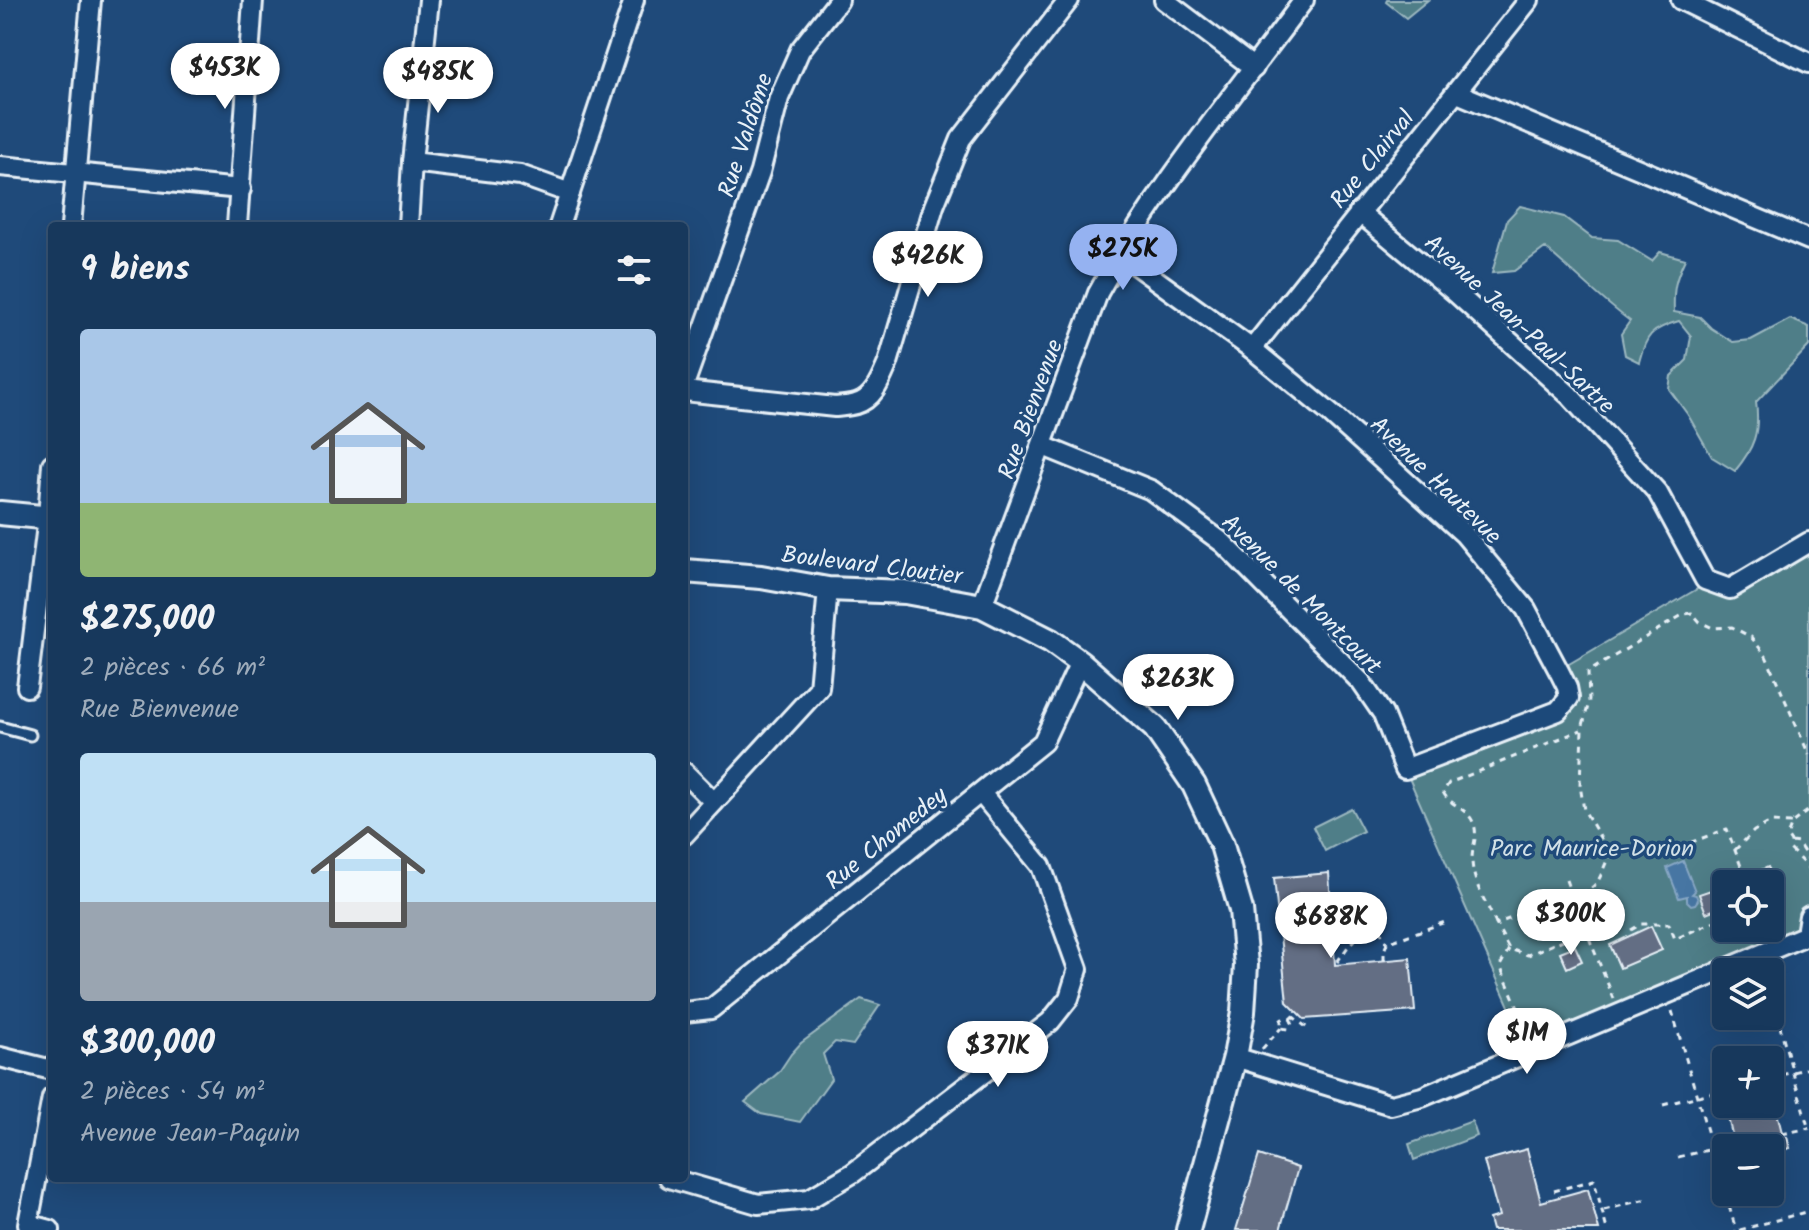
<!DOCTYPE html>
<html lang="fr">
<head>
<meta charset="utf-8">
<style>
  body { margin:0; font-family:Kalam,sans-serif; background:#244365; color:#f1f3f6; height:100vh; display:flex; flex-direction:column; font-size:30px; white-space:nowrap }
  * { box-sizing:border-box; margin:0 }
  p { font-size:26px; color:#9eacbb }
  .icon { flex:none; width:44px; height:44px; fill:none; stroke:currentColor; stroke-width:2; stroke-linecap:round; stroke-linejoin:round }
  .map { position:relative; flex:1; overflow:hidden }
  .side { position:absolute; left:48px; top:222px; width:640px; height:960px; display:flex; flex-direction:column; background:#17385c; border-radius:8px; box-shadow:0 8px 32px #0002,0 0 0 2px #365272 }
  .side>* { flex:none }
  .controls { position:absolute; left:1712px; top:870px; display:grid; gap:16px }
  .controls a { display:grid; place-items:center; width:72px; height:72px; border-radius:8px; background:#17385c; box-shadow:0 8px 32px #0002,0 0 0 2px #365272; font-size:40px }
  .price { position:absolute; translate:-50% -68px; padding:0 18px; border-radius:28px; background:#fff; color:#222; font-size:26px; line-height:52px; filter:drop-shadow(0 2px 4px #0008) }
  .price::after { content:''; position:absolute; left:50%; top:48px; width:24px; height:18px; margin-left:-12px; background:inherit; clip-path:polygon(0 0,100% 0,50% 100%) }
  .price.current { background:#95b2f1; color:#111 }
  ul { padding:0; list-style:none }
  li { display:grid; align-content:center; gap:16px; height:424px; padding:0 32px }
  li span { display:grid; place-items:center; height:248px; border-radius:8px; color:#555 }
  li>.icon { margin-inline-start:auto }
  span .icon { width:144px; height:144px; fill:#fffc; stroke-width:1 }
  li b { font-size:34px }
  h2 { display:flex; justify-content:space-between; align-items:center; height:96px; padding:0 32px; font-size:34px }
  .map>svg:first-child { display:block }
</style>
</head>
<body>
<div class="map">
<svg width="1809" height="1230" viewBox="0 0 1809 1230">
  <rect width="100%" height="100%" fill="#1f4a7a"/>
  <filter id="ink" filterUnits="userSpaceOnUse"><feTurbulence type="fractalNoise" baseFrequency=".0125" numOctaves="2"/><feDisplacementMap in="SourceGraphic" scale="16" xChannelSelector="R" yChannelSelector="G"/><feConvolveMatrix kernelMatrix="1 2 1 2 8 2 1 2 1" color-interpolation-filters="sRGB"/></filter>
  <g filter="url(#ink)">
    <!-- green -->
    <g fill="#507e88" stroke="#9cb8c0" stroke-width="2" fill-rule="evenodd">
      <path d="M1387,0H1428L1406,18L1386,2Z"/>
      <path d="M1520,206L1564,217L1592,238L1618,240L1652,261L1660,252L1685,259C1675,280 1673,289 1674,312L1700,317L1711,328L1733,342L1751,340L1790,319L1809,327V346L1756,402C1760,432 1754,448 1735,471L1712,457L1688,415L1669,389L1671,376L1687,360L1691,336L1679,321C1651,329 1646,335 1639,362L1625,355L1621,334L1630,321C1600,299 1574,272 1545,248L1514,271L1492,273L1507,220Z"/>
      <path d="M1809,542V916L1807,928L1529,1052L1405,769L1569,698L1560,673L1569,664L1709,582L1730,589ZM1726,884H1770V928H1726Z"/>
      <path d="M1351,808L1363,831L1325,851L1313,827Z"/>
      <path d="M861,999L880,1005L853,1045L835,1042L823,1054L831,1079L800,1122L761,1114L745,1102L779,1072L791,1054L801,1043Z"/>
      <path d="M1472,1121L1477,1136L1414,1160L1409,1144Z"/>
    </g>
    <!-- water -->
    <path fill="#4776a3" stroke="#87a7c5" stroke-width="2" d="M1683,861L1695,891L1692,894L1696,895L1698,900L1695,904L1691,905L1687,901V896L1679,898L1667,868Z"/>
    <!-- building -->
    <g fill="#646e84" stroke="#e8f1f8" stroke-width="2">
      <path d="M1768,867L1776,884H1729Z"/>
      <path d="M1329,873L1335,965L1410,958L1415,1011L1304,1019L1287,1002L1274,878Z"/>
      <path d="M1726,885V905L1706,913L1699,894Z"/>
      <path d="M1651,926L1662,950L1620,968L1610,945Z"/>
      <path d="M1575,946L1582,961L1567,968L1560,952Z"/>
      <path d="M1725,1104H1775L1783,1137H1787L1790,1148L1770,1153V1148H1735Z"/>
      <path d="M1527,1149L1541,1202L1588,1189L1599,1230H1492L1489,1219L1499,1216L1484,1161Z"/>
      <path d="M1259,1155L1298,1168L1280,1230H1236Z"/>
    </g>
    <g fill="none" stroke-linecap="round" stroke-linejoin="round">
      <!-- service casing -->
      <g stroke="#e8f1f8" stroke-width="15">
        <path id="service" d="M0,727L30,735"/>
      </g>
      <!-- minor casing -->
      <g stroke="#e8f1f8" stroke-width="24">
        <g id="minor">
          <path d="M1164,0L1254,68"/>
          <path d="M1681,0L1809,63"/>
          <path d="M1457,93L1809,240"/>
          <path d="M412,162L520,175L570,193"/>
          <path d="M0,166L241,189"/>
          <path d="M1359,212L1456,293L1569,395L1658,493L1705,580L1730,589L1809,542"/>
          <path d="M71,226L91,0"/>
          <path d="M237,226L253,0"/>
          <path d="M408,226L412,162L429,0"/>
          <path d="M559,226L634,0"/>
          <path d="M1252,349L1529,0"/>
          <path d="M684,385L760,172L779,98L800,50L839,0"/>
          <path d="M684,391L835,407C842,406 850,406 856,404C874,399 881,379 888,363L934,206L961,139L1069,0"/>
          <path d="M1043,446L1151,490L1223,543L1361,682L1383,714L1405,769L1558,711L1569,698L1567,687L1560,673L1526,609L1464,534L1331,414L1252,349L1120,254"/>
          <path d="M982,606L1098,293C1156,188 1233,96 1304,0"/>
          <path d="M27,687L48,517L52,464"/>
          <path d="M684,772L714,802"/>
          <path d="M684,835L819,688L828,589"/>
          <path d="M684,1012L711,1009L1043,742L1080,662"/>
          <path d="M0,1057L52,1070"/>
          <path d="M1235,1057L1391,1105L1422,1097L1809,934L1807,928L1809,916"/>
          <path d="M669,1178L758,1204L809,1199L853,1173L1050,1022L1069,998L1078,969L1041,866L981,793"/>
          <path d="M50,1230L28,1224L52,1098"/>
        </g>
      </g>
      <!-- tertiary casing -->
      <g stroke="#e8f1f8" stroke-width="28">
        <g id="tertiary">
          <path d="M0,513L52,518"/>
          <path d="M684,571L761,577L828,589L905,592L982,606L1051,641L1080,662L1155,728L1194,785L1222,845L1241,910L1246,965L1243,1012L1235,1057L1188,1230"/>
        </g>
      </g>
      <!-- path -->
      <g stroke="#e8f1f8" stroke-width="3" stroke-dasharray="6 6" stroke-linecap="butt">
        <path d="M1793,822L1809,810"/>
        <path d="M1791,842L1798,843L1809,860"/>
        <path d="M1735,850L1754,831L1771,822L1792,823L1787,836L1791,842L1790,849L1809,869"/>
        <path d="M1745,877L1727,829L1654,856L1628,848L1610,854L1584,810L1580,785L1582,729L1589,702L1588,672L1684,614L1692,613L1700,622L1713,628L1732,627L1751,637L1766,656L1809,755"/>
        <path d="M1566,880L1571,894C1601,891 1598,878 1610,854"/>
        <path d="M1726,899L1720,886L1723,873L1741,867"/>
        <path d="M1330,900H1354L1370,916"/>
        <path d="M1372,904L1375,914"/>
        <path d="M1496,924C1487,903 1472,883 1472,859C1472,846 1479,835 1473,822C1467,808 1449,805 1443,792L1449,783L1581,730"/>
        <path d="M1753,928L1758,939"/>
        <path d="M1379,929L1383,923L1381,918C1371,910 1361,922 1372,930L1379,929L1387,943"/>
        <path d="M1586,930L1528,955L1509,949L1496,924L1571,894L1614,999"/>
        <path d="M1631,930L1641,924H1669L1675,939L1726,916"/>
        <path d="M1509,949L1500,966L1529,1034"/>
        <path d="M1384,960V951L1387,943L1448,921"/>
        <path d="M1337,962L1350,944L1368,927"/>
        <path d="M1770,991L1809,1130"/>
        <path d="M1672,1011L1736,1230"/>
        <path d="M1292,1016L1310,1030"/>
        <path d="M1290,1019L1292,1022L1289,1029L1281,1028V1020L1284,1018L1290,1019L1297,1012"/>
        <path d="M1262,1049L1281,1028"/>
        <path d="M1770,1078L1809,1068"/>
        <path d="M1663,1105L1722,1090"/>
        <path d="M1782,1134L1809,1128"/>
        <path d="M1678,1157L1734,1144"/>
        <path d="M1554,1191L1594,1180L1607,1230"/>
        <path d="M1604,1210L1646,1199"/>
        <path d="M1740,1230L1809,1211"/>
      </g>
      <!-- service -->
      <use href="#service" stroke="#1f4a7a" stroke-width="9"/>
      <!-- minor -->
      <use href="#minor" stroke="#1f4a7a" stroke-width="18"/>
      <!-- tertiary -->
      <use href="#tertiary" stroke="#1f4a7a" stroke-width="22"/>
    </g>
  </g>
  <g text-anchor="middle" stroke-width="7" stroke-linejoin="round" paint-order="stroke">
    <!-- street labels -->
    <g font-size="24" fill="#e8f1f8" stroke="#1f4a7a">
      <text transform="translate(745 135) rotate(-72)" y="8">Rue Valdôme</text>
      <text transform="translate(1372 159) rotate(-51)" y="8">Rue Clairval</text>
      <text transform="translate(1520 324) rotate(43)" y="8">Avenue Jean-Paul-Sartre</text>
      <text transform="translate(1030 409) rotate(-70)" y="8">Rue Bienvenue</text>
      <text transform="translate(1436 480) rotate(44)" y="8">Avenue Hautevue</text>
      <text transform="translate(872 565) rotate(7)" y="8">Boulevard Cloutier</text>
      <text transform="translate(1302 594) rotate(45)" y="8">Avenue de Montcourt</text>
      <text transform="translate(886 838) rotate(-39)" y="8">Rue Chomedey</text>
    </g>
    <!-- park labels -->
    <g font-size="24" fill="#d1e0e7" stroke="#1f4a7a">
      <text x="1592" y="856">Parc Maurice-Dorion</text>
    </g>
  </g>
</svg>
<div class="controls">
<a><svg class="icon" aria-label="locate" viewBox="0 0 24 24"><circle cx="12" cy="12" r="6"/><path d="M12 2v4M12 18v4M2 12h4M18 12h4"/></svg></a>
<a><svg class="icon" aria-label="layers" viewBox="0 0 24 24"><path d="M12 4l9 5-9 5-9-5zM3 14l9 5 9-5"/></svg></a>
<a>+</a>
<a>−</a>
</div>
<b class="price" style="left:225px;top:111px">$453K</b>
<b class="price" style="left:438px;top:115px">$485K</b>
<b class="price current" style="left:1123px;top:292px">$275K</b>
<b class="price" style="left:928px;top:299px">$426K</b>
<b class="price" style="left:1178px;top:722px">$263K</b>
<b class="price" style="left:1571px;top:957px">$300K</b>
<b class="price" style="left:1331px;top:960px">$688K</b>
<b class="price" style="left:1527px;top:1076px">$1M</b>
<b class="price" style="left:998px;top:1089px">$371K</b>
<section class="side">
<h2>9 biens<svg class="icon" aria-label="filters" viewBox="0 0 24 24"><path d="M4 7h16M4 17h16"/><circle cx="9" cy="7" r="2"/><circle cx="15" cy="17" r="2"/></svg></h2>
<ul>
<li><span style="background:linear-gradient(#a9c7e8 70%,#8fb573 0)"><svg class="icon" aria-label="home" viewBox="0 0 24 24"><path d="M3 11l9-7 9 7M6 9v11h12V9"/></svg></span><div><b>$275,000</b><p>2 pièces · 66 m²</p><p>Rue Bienvenue</p></div></li>
<li><span style="background:linear-gradient(#bfe0f5 60%,#9aa5b1 0)"><svg class="icon" aria-label="home" viewBox="0 0 24 24"><path d="M3 11l9-7 9 7M6 9v11h12V9"/></svg></span><div><b>$300,000</b><p>2 pièces · 54 m²</p><p>Avenue Jean-Paquin</p></div></li>
</ul>
</section>
</div>
</body>
</html>
